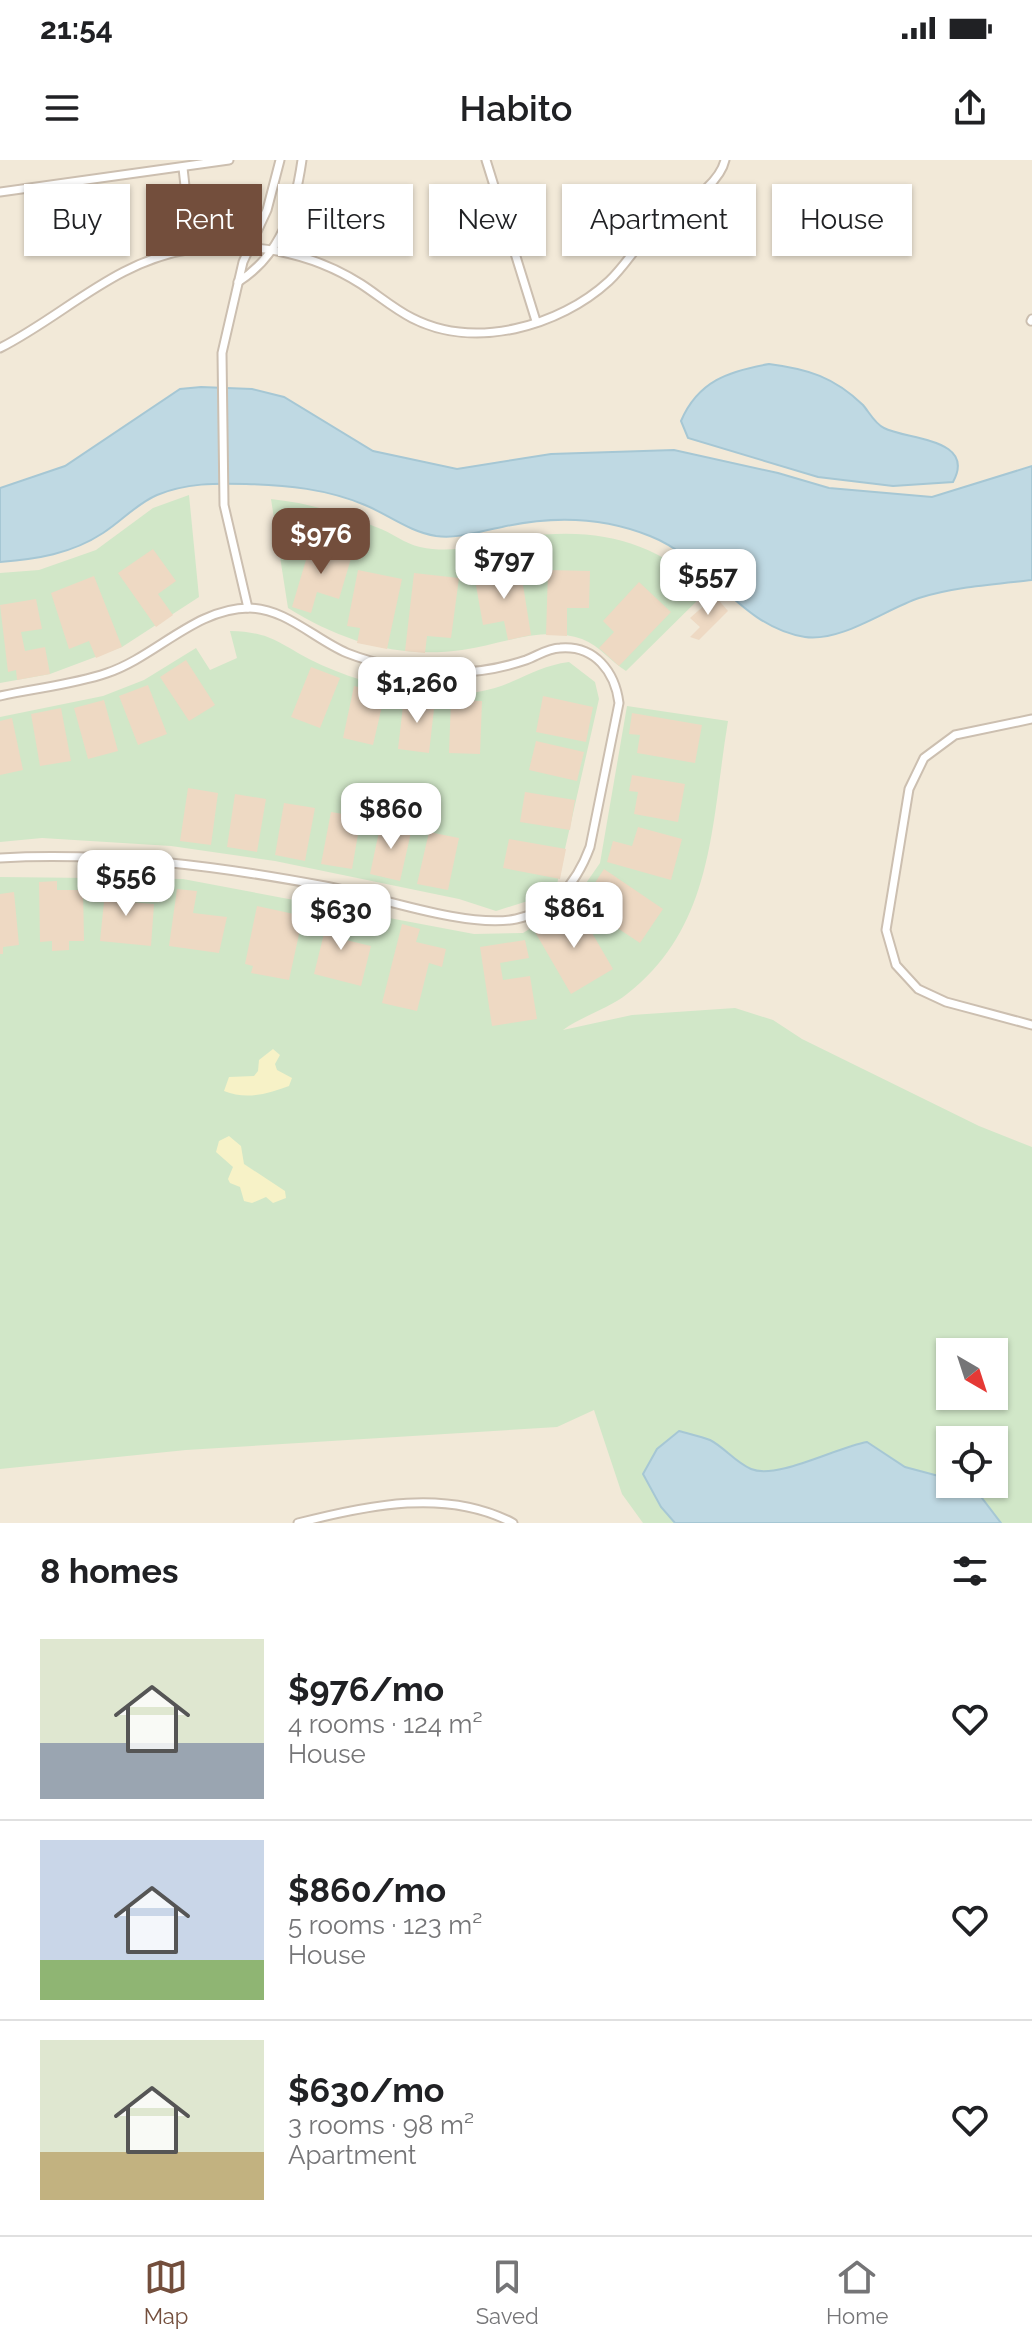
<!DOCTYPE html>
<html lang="en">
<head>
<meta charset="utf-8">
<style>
  body { margin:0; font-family:Raleway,sans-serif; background:#f2f2f2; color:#202124; height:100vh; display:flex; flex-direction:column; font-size:30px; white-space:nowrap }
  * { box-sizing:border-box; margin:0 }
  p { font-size:26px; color:#757577 }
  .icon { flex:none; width:44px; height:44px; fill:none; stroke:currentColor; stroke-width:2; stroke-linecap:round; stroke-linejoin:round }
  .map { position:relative; height:1363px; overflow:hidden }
  .details { display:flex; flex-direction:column; background:#fff; flex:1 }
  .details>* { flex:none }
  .banner { position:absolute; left:24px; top:24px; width:984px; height:72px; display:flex; gap:16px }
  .needle { width:52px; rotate:141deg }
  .buttons { position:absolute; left:936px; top:1178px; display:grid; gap:16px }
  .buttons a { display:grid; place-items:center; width:72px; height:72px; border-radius:0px; background:#fff; box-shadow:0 2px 6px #0004; font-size:40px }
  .price { position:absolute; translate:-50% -68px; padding:0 18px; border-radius:16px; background:#fff; color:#222; font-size:26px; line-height:52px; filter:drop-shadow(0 2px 4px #0008) }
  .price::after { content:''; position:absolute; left:50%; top:48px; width:24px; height:18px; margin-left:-12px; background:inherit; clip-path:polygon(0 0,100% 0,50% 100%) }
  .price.current { background:#734e3c; color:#fff }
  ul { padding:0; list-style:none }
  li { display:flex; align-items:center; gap:24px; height:200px; padding:0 40px }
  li+li { border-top:2px solid #e0e0e0 }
  li span { display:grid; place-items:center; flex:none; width:224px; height:160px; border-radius:0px; color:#555 }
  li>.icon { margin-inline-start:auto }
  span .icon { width:96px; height:96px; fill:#fffc; stroke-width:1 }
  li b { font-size:34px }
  h2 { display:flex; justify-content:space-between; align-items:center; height:96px; padding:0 40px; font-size:34px }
  .chip { padding:0 28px; border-radius:0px; background:#fff; box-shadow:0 2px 6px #0004; font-size:28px; line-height:72px }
  .chip.current { background:#734e3c; color:#fff }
  .status { display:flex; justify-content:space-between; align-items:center; height:56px; padding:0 40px; background:#fff; direction:ltr }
  .status svg { height:22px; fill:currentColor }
  header { display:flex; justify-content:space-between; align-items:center; height:104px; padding:0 40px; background:#fff; font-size:36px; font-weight:600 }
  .dock { display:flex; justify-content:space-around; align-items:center; height:112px; border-top:2px solid #e0e0e0; background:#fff; font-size:22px; color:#757577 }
  .dock a { display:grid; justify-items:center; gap:4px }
  .dock .current { color:#734e3c }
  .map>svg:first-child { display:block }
</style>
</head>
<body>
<div class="status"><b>21:54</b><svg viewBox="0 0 49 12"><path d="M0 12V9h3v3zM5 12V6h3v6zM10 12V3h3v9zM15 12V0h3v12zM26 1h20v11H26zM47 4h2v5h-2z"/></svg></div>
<header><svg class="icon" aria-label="menu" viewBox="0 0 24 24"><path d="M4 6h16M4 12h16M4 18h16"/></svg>Habito<svg class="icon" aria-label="share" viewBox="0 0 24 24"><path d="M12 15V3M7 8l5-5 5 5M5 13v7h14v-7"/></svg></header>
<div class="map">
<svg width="1032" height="1363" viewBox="0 0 1032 1363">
  <rect width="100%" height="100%" fill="#fbf6e9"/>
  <!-- residential -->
  <path fill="#f2e9d8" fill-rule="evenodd" d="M0,0H1032V1363H0ZM950,1192H994V1236H950ZM950,1280H994V1324H950Z"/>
  <!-- green -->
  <g fill="#d1e7c8" fill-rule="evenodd">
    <path d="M189,335L199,437L122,487L50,514L0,523V413L39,410L96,390L153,348Z"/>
    <path d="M271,339C309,343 341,353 376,367C391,372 405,384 420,387C457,395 487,382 522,377C597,367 652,380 708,430L626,511C610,501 600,486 582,479C542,465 501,485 462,490C398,499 341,481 288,448Z"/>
    <path d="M230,471C269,472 276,481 309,499C343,516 382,528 420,533C450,537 484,534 511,522C532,513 546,505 569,502L595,522L599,539L557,724L531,740L496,751L459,739L275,701L171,686L42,678L0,682V557L103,536L144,520L196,488L210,510L237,498Z"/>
    <path d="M627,546L728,561C711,662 715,766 627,834C608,849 582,856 563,870L632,855L735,848L773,860L802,879L979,966L1032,987V1363H643L622,1334L594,1250L557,1267L186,1290L0,1309V717L183,719L474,774L523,773L573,742L600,703ZM950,1192H994V1236H950ZM950,1280H994V1324H950Z"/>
  </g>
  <!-- sand -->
  <g fill="#f7f2c7">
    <path d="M273,889L280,895L275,904L277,910L292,918L289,926C268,934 246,940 224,931L229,917L254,916L258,911L259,900Z"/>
    <path d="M229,976L241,986L244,1004L285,1031L286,1038L273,1043L266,1037L252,1043L244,1041L240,1027L230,1023L228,1019L233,1007L216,992L219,981Z"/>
  </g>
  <!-- water -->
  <g fill="#bfd9e3" stroke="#a6c7d4" stroke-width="2">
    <path d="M769,204C808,209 834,217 863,245C869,252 875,264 884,268C907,280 977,278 953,322L893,326L818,317L688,278L681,261C698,221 729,211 769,204Z"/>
    <path d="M201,227L252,229L284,237L373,291L457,309L551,294L674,290L778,313L829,328L932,337L1032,306V420C995,424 954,427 919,438C886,449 842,482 805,477C740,467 709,399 650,376C603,357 551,356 502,367C480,371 459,379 436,376C410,372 389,355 365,345C327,329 287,325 246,324C216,323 186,323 157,335C136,344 122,361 103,373C71,394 37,399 0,402V328L65,306L180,229Z"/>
    <path d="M679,1271C689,1274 700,1276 710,1280C724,1287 735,1302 751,1309C777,1320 837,1287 867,1282L905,1307L950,1319V1324L975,1329L1001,1363H675L661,1347L643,1314L657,1289Z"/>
  </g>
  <!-- building -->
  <g fill="#eed9c3">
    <path d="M311,383L352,395L339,439L317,432L311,453L292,447Z"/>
    <path d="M153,389L176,421L158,434L173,455L156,467L118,413Z"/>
    <path d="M520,406L531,475L508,480L504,461L483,465L474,414Z"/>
    <path d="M358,410L402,419L387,489L357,483L360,468L347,466Z"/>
    <path d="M548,410L590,411L589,448H567V476L546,475Z"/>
    <path d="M414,413L459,418L451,478L427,476L425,493L405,491Z"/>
    <path d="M94,416L122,487L96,498L89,481L69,489L51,433Z"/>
    <path d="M639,422L671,452L619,506L599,488L614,472L603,461Z"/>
    <path d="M715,436L728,451L699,480L690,477L700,467L690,458Z"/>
    <path d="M36,439L42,469L21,472L25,491L45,487L50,514L17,520L16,510L8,512L0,445Z"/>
    <path d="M186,500L215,545L189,561L160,517Z"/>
    <path d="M311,507L340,518L320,568L291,557Z"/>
    <path d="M148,525L167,574L138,585L119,536Z"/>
    <path d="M354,526L385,533L373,585L343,578Z"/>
    <path d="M543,536L593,547L586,582L536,572Z"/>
    <path d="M404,537L435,540L429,593L398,589Z"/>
    <path d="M104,540L118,591L88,599L74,548Z"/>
    <path d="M451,540L482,541L480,594L449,593Z"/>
    <path d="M61,548L71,601L40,606L31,554Z"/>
    <path d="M632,553L702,565L695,603L637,593L640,575L629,574Z"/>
    <path d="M12,558L23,610L0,615V561Z"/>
    <path d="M536,581L584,592L577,621L529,610Z"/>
    <path d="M632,615L685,624L678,662L634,654L638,632L629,631Z"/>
    <path d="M188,628L218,633L211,685L180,681Z"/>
    <path d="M525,632L575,640L570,670L520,662Z"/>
    <path d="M235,634L266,639L257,692L227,687Z"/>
    <path d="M284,643L315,648L305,701L275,695Z"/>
    <path d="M331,652L361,657L352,709L321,704Z"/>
    <path d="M381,662L412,668L400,721L370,714Z"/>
    <path d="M638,667L682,679L671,720L607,702L613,681L632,686Z"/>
    <path d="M429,672L459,678L448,730L417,724Z"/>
    <path d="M509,679L566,689L560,719L503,708Z"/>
    <path d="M604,709L663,749L640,783L581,744Z"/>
    <path d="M57,721V730H83L84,781H69V790L52,791V781L40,782L39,722Z"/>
    <path d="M106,722L130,724L128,742L154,744L151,786L100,781Z"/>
    <path d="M177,729L197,731L193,753L227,757L219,793L169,786Z"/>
    <path d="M14,732L19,785L3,787V794H0V734Z"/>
    <path d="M257,746L303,756L289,820L251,813L253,806L245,804Z"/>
    <path d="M577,747L613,809L571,834L535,772Z"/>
    <path d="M330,749L352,755L346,780L371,786L361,826L314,814Z"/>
    <path d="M402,764L420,769L416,782L446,789L442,807L429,803L417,851L382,843Z"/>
    <path d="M525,780L529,798L500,803L503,820L530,816L537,859L492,866L480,787Z"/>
  </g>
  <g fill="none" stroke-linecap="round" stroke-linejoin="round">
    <!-- lane casing -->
    <g stroke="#ccbfb0" stroke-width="11">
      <g id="lane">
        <path d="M486,0L536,161"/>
        <path d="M183,8L192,89"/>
        <path d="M0,32L229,0"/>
        <path d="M238,122C281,95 295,49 302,0"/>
        <path d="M1031,161L1032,159"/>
        <path d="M0,188C65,155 116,100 192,89C251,81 311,92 361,124C378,135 394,149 412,158C474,190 559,167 609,121C622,109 632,93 644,79C666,55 718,31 725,0"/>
        <path d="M248,448L224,345L222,193L243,102L267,50L280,0"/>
        <path d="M0,536C35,528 72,525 107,513C155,497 196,448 249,448C285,448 316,480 347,493C380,506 413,511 448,512C473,513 502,508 526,500C537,496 548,488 560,488C595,485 615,512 619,543L590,687C577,722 554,751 516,759C467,769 376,736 325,726C218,706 110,692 0,698"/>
        <path d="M1032,559L955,575L924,598L909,629L886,770L896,805L918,829L946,842L1032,865"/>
        <path d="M298,1363C368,1345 447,1328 513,1363"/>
      </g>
    </g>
    <!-- lane -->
    <use href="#lane" stroke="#fff" stroke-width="7"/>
  </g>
</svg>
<div class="buttons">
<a><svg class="needle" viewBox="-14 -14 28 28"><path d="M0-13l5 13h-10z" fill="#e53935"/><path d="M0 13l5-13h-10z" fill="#757577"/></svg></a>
<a><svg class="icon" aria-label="locate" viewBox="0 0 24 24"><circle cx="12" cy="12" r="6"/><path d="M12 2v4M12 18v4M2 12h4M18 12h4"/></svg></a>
</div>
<b class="price current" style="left:321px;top:416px">$976</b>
<b class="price" style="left:504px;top:441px">$797</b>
<b class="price" style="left:708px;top:457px">$557</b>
<b class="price" style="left:417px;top:565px">$1,260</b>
<b class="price" style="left:391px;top:691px">$860</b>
<b class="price" style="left:126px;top:758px">$556</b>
<b class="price" style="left:574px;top:790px">$861</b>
<b class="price" style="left:341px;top:792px">$630</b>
<div class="banner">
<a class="chip">Buy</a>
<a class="chip current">Rent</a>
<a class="chip">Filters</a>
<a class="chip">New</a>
<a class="chip">Apartment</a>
<a class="chip">House</a>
</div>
</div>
<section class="details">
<h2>8 homes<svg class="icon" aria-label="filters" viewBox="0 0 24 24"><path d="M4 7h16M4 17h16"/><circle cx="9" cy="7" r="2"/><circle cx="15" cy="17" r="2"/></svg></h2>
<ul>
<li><span style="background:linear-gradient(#dfe7d0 65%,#9aa5b1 0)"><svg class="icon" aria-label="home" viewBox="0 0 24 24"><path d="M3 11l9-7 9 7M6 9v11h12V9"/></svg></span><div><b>$976/mo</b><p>4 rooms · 124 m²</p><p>House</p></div><svg class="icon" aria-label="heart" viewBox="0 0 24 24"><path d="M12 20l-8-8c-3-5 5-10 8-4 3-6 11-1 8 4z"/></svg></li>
<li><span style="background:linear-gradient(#c9d6e8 75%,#8fb573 0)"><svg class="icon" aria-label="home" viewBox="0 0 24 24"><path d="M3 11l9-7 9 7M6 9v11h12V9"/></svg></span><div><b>$860/mo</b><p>5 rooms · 123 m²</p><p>House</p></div><svg class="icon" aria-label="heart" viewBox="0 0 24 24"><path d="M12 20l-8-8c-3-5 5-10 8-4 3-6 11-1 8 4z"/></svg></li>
<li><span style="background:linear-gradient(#dfe7d0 70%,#c2b280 0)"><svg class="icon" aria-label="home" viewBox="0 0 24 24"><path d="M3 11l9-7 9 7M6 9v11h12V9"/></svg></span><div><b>$630/mo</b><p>3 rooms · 98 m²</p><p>Apartment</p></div><svg class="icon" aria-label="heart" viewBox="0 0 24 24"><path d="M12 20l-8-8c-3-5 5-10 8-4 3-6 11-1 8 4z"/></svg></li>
</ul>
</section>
<nav class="dock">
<a class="current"><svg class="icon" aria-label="map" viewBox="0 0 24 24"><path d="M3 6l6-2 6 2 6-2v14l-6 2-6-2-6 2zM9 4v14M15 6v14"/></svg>Map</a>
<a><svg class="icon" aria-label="saved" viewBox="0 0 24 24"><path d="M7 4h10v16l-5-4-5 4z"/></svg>Saved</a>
<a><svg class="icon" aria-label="home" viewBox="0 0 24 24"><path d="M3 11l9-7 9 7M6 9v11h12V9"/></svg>Home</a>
</nav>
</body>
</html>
